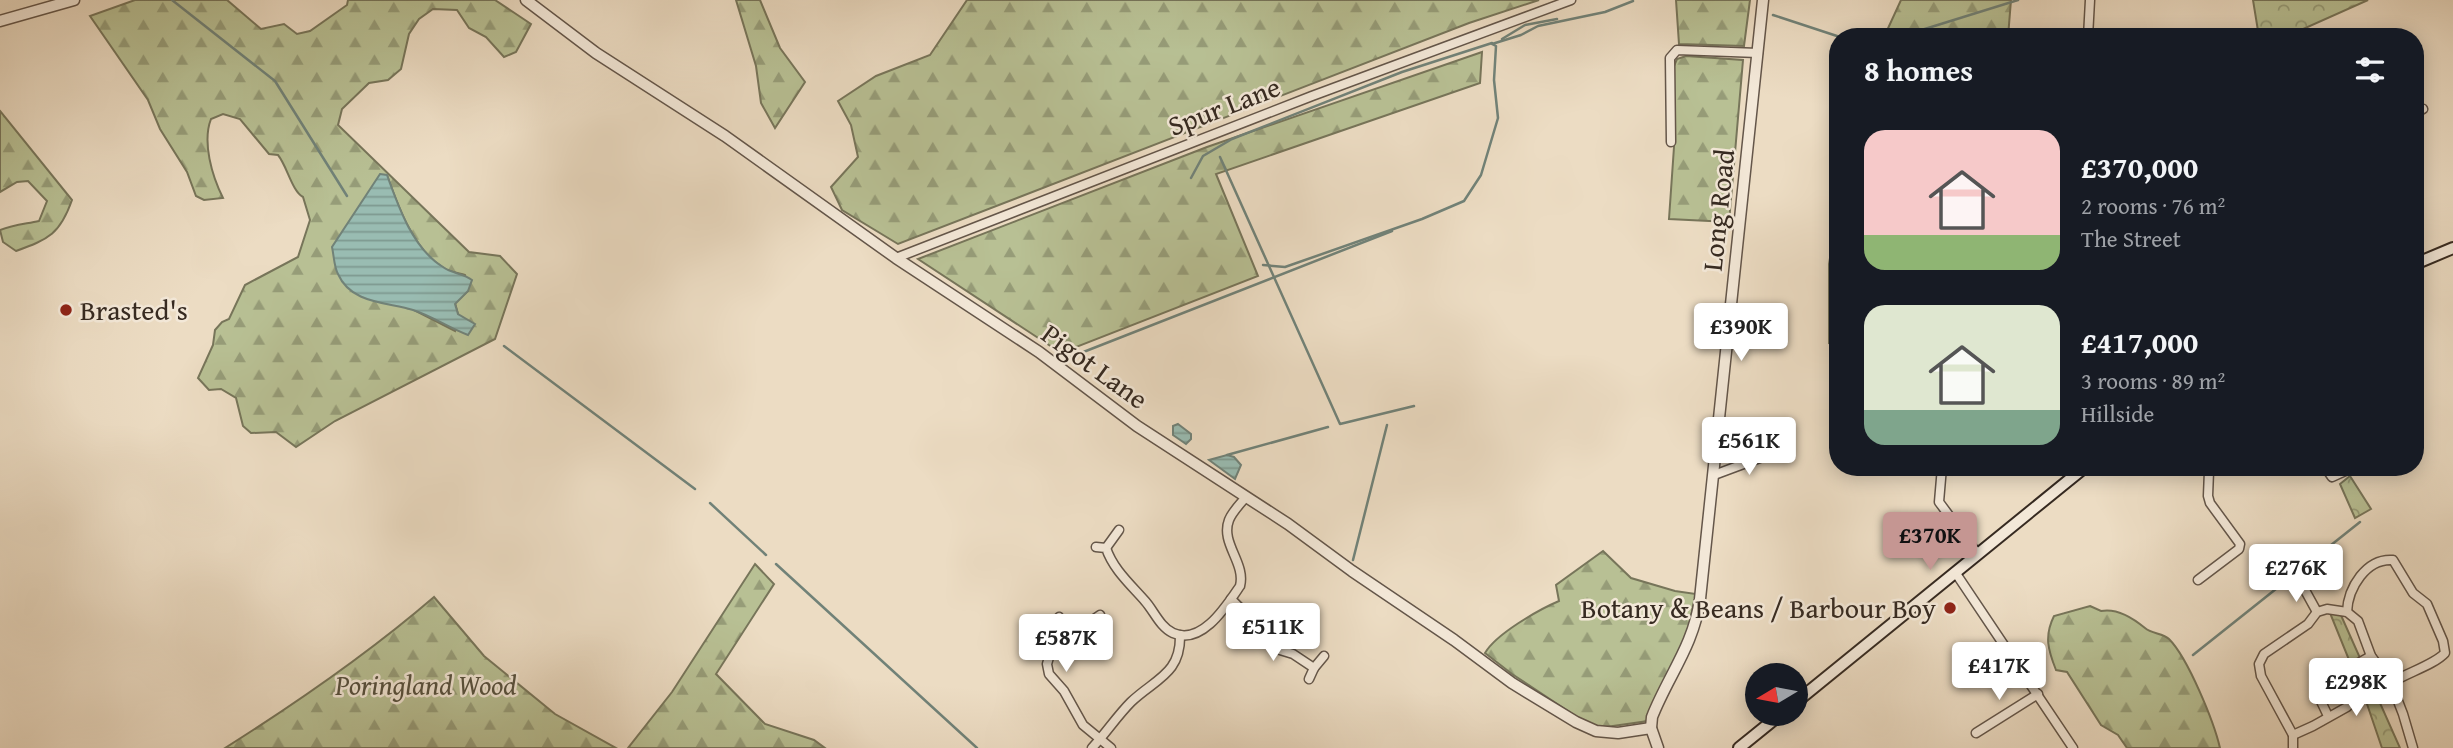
<!DOCTYPE html>
<html lang="en">
<head>
<meta charset="utf-8">
<style>
  body { margin:0; font-family:"Gentium Book Plus",serif; background:#20242c; color:#f1f3f6; height:100vh; display:flex; flex-direction:column; font-size:26px; white-space:nowrap }
  * { box-sizing:border-box; margin:0 }
  p { font-size:23px; color:#9ea1a6 }
  .icon { flex:none; width:38px; height:38px; fill:none; stroke:currentColor; stroke-width:2; stroke-linecap:round; stroke-linejoin:round }
  .map { position:relative; flex:1; overflow:hidden }
  .panel { position:absolute; left:1829px; top:28px; width:595px; height:448px; display:flex; flex-direction:column; background:#171b24; border-radius:28px; box-shadow:0 4px 18px #0003 }
  .panel>* { flex:none }
  .needle { width:46px; rotate:260deg }
  .controls { position:absolute; left:1745px; top:663px; display:grid; gap:14px }
  .controls a { display:grid; place-items:center; width:63px; height:63px; border-radius:50%; background:#171b24; box-shadow:0 4px 18px #0003; font-size:35px }
  .price { position:absolute; translate:-50% -60px; padding:0 16px; border-radius:7px; background:#fff; color:#222; font-size:23px; line-height:46px; filter:drop-shadow(0 2px 4px #0008) }
  .price::after { content:''; position:absolute; left:50%; top:42px; width:21px; height:16px; margin-left:-10px; background:inherit; clip-path:polygon(0 0,100% 0,50% 100%) }
  .price.active { background:#c59692; color:#111 }
  ul { padding:0; list-style:none }
  li { display:flex; align-items:center; gap:21px; height:175px; padding:0 35px }
  li span { display:grid; place-items:center; flex:none; width:196px; height:140px; border-radius:21px; color:#555 }
  li>.icon { margin-inline-start:auto }
  span .icon { width:84px; height:84px; fill:#fffc; stroke-width:1 }
  li b { font-size:30px }
  h2 { display:flex; justify-content:space-between; align-items:center; height:84px; padding:0 35px; font-size:30px }
  .map>svg:first-child { display:block }
</style>
</head>
<body>
<div class="map">
<svg width="2453" height="748" viewBox="0 0 2453 748">
  <defs>
    <pattern id="forest-firs" width="22" height="20" patternUnits="userSpaceOnUse" patternTransform="scale(1.75)"><rect width="22" height="20" fill="#b8c094"/><path d="M5 1l3.5 6h-7zM16 11l3.5 6h-7z" fill="#969c78"/></pattern>
    <pattern id="park-crowns" width="20" height="18" patternUnits="userSpaceOnUse" patternTransform="scale(1.75)"><rect width="20" height="18" fill="#b8c094"/><path d="M2 6a3 3 0 1 1 6 0M12 15a3 3 0 1 1 6 0" fill="none" stroke="#969c78"/></pattern>
    <pattern id="water-rules" width="6" height="5" patternUnits="userSpaceOnUse" patternTransform="scale(1.75)"><rect width="6" height="5" fill="#99bcb2"/><path d="M0 2.5h6" fill="none" stroke="#7e9990"/></pattern>
  </defs>
  <rect width="100%" height="100%" fill="#ecdcc3"/>
  <filter id="stains"><feTurbulence type="fractalNoise" baseFrequency=".00286" numOctaves="4"/><feColorMatrix values="0 0 0 0 .2 0 0 0 0 .09 0 0 0 0 .02 0 0 0 .5 -.17"/></filter>
  <radialGradient id="worn" r=".72"><stop offset=".6" stop-color="#630" stop-opacity="0"/><stop offset="1" stop-color="#630" stop-opacity=".3"/></radialGradient>
  <!-- forest -->
  <g fill="url(#forest-firs)" stroke="#77755a" stroke-width="2" fill-rule="evenodd">
    <path d="M135,0H227L261,29L284,24L297,34L310,31L347,5L348,0H495L531,24L516,52L504,57L486,37L469,28L457,10L433,9L419,19L409,34L401,69L388,80L369,83L342,109L338,125L469,252L500,256L517,274L495,339L335,421L296,447L276,432L251,433L243,426L236,398L221,389L209,390L198,378L213,345L215,330L222,322L229,319L245,285L298,257L310,220L303,197C292,191 287,166 278,155L269,154L240,119L223,114L211,119C202,142 212,176 223,198L204,200L196,196L187,172L160,129L148,100L90,16ZM387,175C398,206 414,251 444,268C450,272 458,273 465,275L468,291L455,303L458,314L455,331L414,310Z"/>
    <path d="M736,0H760L780,48L805,82L775,128L761,103L756,66Z"/>
    <path d="M967,0H1539L1469,23L898,244L842,210L831,187L858,157L851,125L838,101L876,76L930,55Z"/>
    <path d="M1676,0H1750L1744,46L1679,44Z"/>
    <path d="M1901,0H2011L2008,37H1884Z"/>
    <path d="M1482,52L1480,83L1216,174L1258,276L1061,353L918,259L1207,147Z"/>
    <path d="M1686,56L1743,60L1729,222L1669,219L1674,147V66L1677,59Z"/>
    <path d="M0,111L72,200C60,234 49,239 16,251L3,242L0,230C13,225 25,224 39,221L47,201L28,181L17,182L0,192Z"/>
    <path d="M1837,216V344L1829,343V264Z"/>
    <path d="M1603,551L1631,578L1675,591L1696,594L1686,638L1648,721L1606,727L1589,725L1512,674L1485,653C1496,634 1538,610 1559,601L1556,585Z"/>
    <path d="M755,564L774,584L716,674L765,724L814,740L825,748H628L672,692Z"/>
    <path d="M434,597L484,656L555,714L616,748H225C298,702 369,653 434,597Z"/>
    <path d="M2090,606L2101,611C2116,608 2133,618 2145,628C2152,634 2163,633 2169,639C2188,658 2214,722 2220,748H2127L2118,735L2101,725L2067,672L2056,670C2048,650 2044,636 2054,616Z"/>
  </g>
  <!-- park -->
  <g fill="url(#park-crowns)" stroke="#77755a" stroke-width="2">
    <path d="M2253,0H2368L2285,37H2259Z"/>
    <path d="M2350,476L2371,509L2355,518L2340,484Z"/>
    <path d="M2330,613H2340L2400,748H2382L2367,704Z"/>
  </g>
  <!-- water -->
  <g fill="url(#water-rules)" stroke="#718278" stroke-width="2">
    <path d="M380,174L387,175C398,206 413,249 443,267C452,274 463,273 472,280L468,291L455,304L458,314L475,324L468,335C449,328 432,316 413,310C387,302 351,304 338,274C334,267 334,256 332,247Z"/>
    <path d="M1178,424L1191,434V439L1186,444L1173,435V426Z"/>
    <path d="M1227,455L1234,457L1241,465L1235,479L1209,460Z"/>
  </g>
  <g fill="none" stroke-linecap="round" stroke-linejoin="round">
    <!-- stream -->
    <g stroke="#718278" stroke-width="2.5">
      <path d="M172,0L275,81L347,196"/>
      <path d="M1773,15L1840,37"/>
      <path d="M1899,37L2018,0"/>
      <path d="M1502,39L1525,25L1557,19"/>
      <path d="M1220,157L1340,424L1414,406"/>
      <path d="M1191,178L1203,156L1232,139L1402,72L1492,43"/>
      <path d="M1263,265L1285,267L1422,219L1464,201L1481,175L1498,118L1494,80L1496,46L1492,44L1521,35L1538,26L1605,12L1633,1"/>
      <path d="M504,346L695,489"/>
      <path d="M1063,360L1392,231"/>
      <path d="M1227,455L1328,427"/>
      <path d="M710,503L766,555"/>
      <path d="M1353,560L1387,425"/>
      <path d="M776,564L977,748"/>
      <path d="M2193,655L2360,522"/>
    </g>
    <!-- minor casing -->
    <g stroke="#64564a" stroke-width="11">
      <g id="minor">
        <path d="M2088,37L2090,0"/>
        <path d="M2415,113L2423,109"/>
        <path d="M1671,142L1670,58L1677,50L1758,53"/>
        <path d="M896,258L1312,96L1571,0"/>
        <path d="M1942,467L1939,502L1977,553"/>
        <path d="M2325,467L2332,477L2354,467"/>
        <path d="M1714,475L1773,453"/>
        <path d="M1096,547L1106,548C1113,569 1130,584 1145,601C1154,611 1160,627 1173,633C1202,646 1227,605 1240,586C1246,563 1220,543 1229,520C1232,512 1240,504 1246,497"/>
        <path d="M1106,548L1119,530"/>
        <path d="M1955,572L2073,748"/>
        <path d="M2198,580L2239,549L2240,544L2210,503L2208,496L2209,471L2205,467"/>
        <path d="M2304,584L2306,592L2317,612"/>
        <path d="M1231,599L1249,617L1263,637L1280,650L1293,654L1314,668L1324,656"/>
        <path d="M2347,612C2348,588 2366,558 2393,560L2413,593L2427,604L2443,641L2445,653C2434,665 2406,673 2391,683"/>
        <path d="M1100,615L1058,644L1050,654L1047,664L1049,674L1064,691L1083,725L1111,748"/>
        <path d="M1059,617L1070,634"/>
        <path d="M1309,679L1314,668"/>
        <path d="M2328,716L2318,695L2317,685L2339,674"/>
        <path d="M1976,733L2038,694"/>
        <path d="M2293,735L2313,726L2347,707L2351,702L2339,674L2371,656"/>
        <path d="M1092,748C1106,733 1117,716 1131,702C1155,679 1181,674 1180,635"/>
        <path d="M2293,748V735L2261,676L2259,664L2264,654L2308,624L2317,612L2327,609L2347,612L2358,621L2371,656L2391,683L2403,714L2413,748"/>
      </g>
    </g>
    <!-- tertiary casing -->
    <g stroke="#64564a" stroke-width="13">
      <g id="tertiary">
        <path d="M526,0L596,53L725,136L896,258L1039,352L1137,426L1288,524L1352,571L1454,640L1512,683L1576,722L1596,731L1618,733L1651,728"/>
        <path d="M0,21L74,0"/>
        <path d="M1658,748L1651,728L1652,717C1668,676 1694,645 1700,599L1763,0"/>
      </g>
    </g>
    <!-- secondary casing -->
    <g stroke="#362a21" stroke-width="14">
      <g id="secondary">
        <path d="M2415,264L2453,248"/>
        <path d="M1796,702L2085,467"/>
        <path d="M1739,748L1781,714"/>
      </g>
    </g>
    <!-- minor -->
    <use href="#minor" stroke="#f3e8d8" stroke-width="8"/>
    <!-- tertiary -->
    <use href="#tertiary" stroke="#f3e8d8" stroke-width="10"/>
    <!-- secondary -->
    <use href="#secondary" stroke="#f3e8d8" stroke-width="10"/>
  </g>
  <!-- markers -->
  <g fill="#8f2418" stroke="#f3e8d8" stroke-width="2.5">
    <circle cx="66" cy="310" r="7"/>
    <circle cx="1950" cy="608" r="7"/>
  </g>
  <g text-anchor="middle" stroke-width="5" stroke-linejoin="round" paint-order="stroke">
    <!-- street labels -->
    <g font-size="28" fill="#362a21" stroke="#f3e8d8">
      <text transform="translate(1224 106) rotate(-21)" y="10">Spur Lane</text>
      <text transform="translate(1718 210) rotate(-84)" y="10">Long Road</text>
      <text transform="translate(1095 366) rotate(36)" y="10">Pigot Lane</text>
    </g>
    <!-- poi labels -->
    <g font-size="28" fill="#362a21" stroke="#f3e8d8" text-anchor="start">
      <text x="80" y="320">Brasted's</text>
      <text x="1936" y="618" text-anchor="end">Botany &amp; Beans / Barbour Boy</text>
    </g>
    <!-- park labels -->
    <g font-size="28" font-style="italic" fill="#56503e" stroke="#f3e8d8">
      <text x="426" y="695">Poringland Wood</text>
    </g>
  </g>
  <rect width="100%" height="100%" filter="url(#stains)"/>
  <rect width="100%" height="100%" fill="url(#worn)"/>
</svg>
<div class="controls">
<a><svg class="needle" viewBox="-14 -14 28 28"><path d="M0-13l5 13h-10z" fill="#e53935"/><path d="M0 13l5-13h-10z" fill="#9ea1a6"/></svg></a>
</div>
<b class="price" style="left:1741px;top:363px">£390K</b>
<b class="price" style="left:1749px;top:477px">£561K</b>
<b class="price active" style="left:1930px;top:572px">£370K</b>
<b class="price" style="left:2296px;top:604px">£276K</b>
<b class="price" style="left:1273px;top:663px">£511K</b>
<b class="price" style="left:1066px;top:674px">£587K</b>
<b class="price" style="left:1999px;top:702px">£417K</b>
<b class="price" style="left:2356px;top:718px">£298K</b>
<section class="panel">
<h2>8 homes<svg class="icon" aria-label="filters" viewBox="0 0 24 24"><path d="M4 7h16M4 17h16"/><circle cx="9" cy="7" r="2"/><circle cx="15" cy="17" r="2"/></svg></h2>
<ul>
<li><span style="background:linear-gradient(#f6c9c9 75%,#8fb573 0)"><svg class="icon" aria-label="home" viewBox="0 0 24 24"><path d="M3 11l9-7 9 7M6 9v11h12V9"/></svg></span><div><b>£370,000</b><p>2 rooms · 76 m²</p><p>The Street</p></div></li>
<li><span style="background:linear-gradient(#dfe7d0 75%,#7fa58c 0)"><svg class="icon" aria-label="home" viewBox="0 0 24 24"><path d="M3 11l9-7 9 7M6 9v11h12V9"/></svg></span><div><b>£417,000</b><p>3 rooms · 89 m²</p><p>Hillside</p></div></li>
</ul>
</section>
</div>
</body>
</html>
